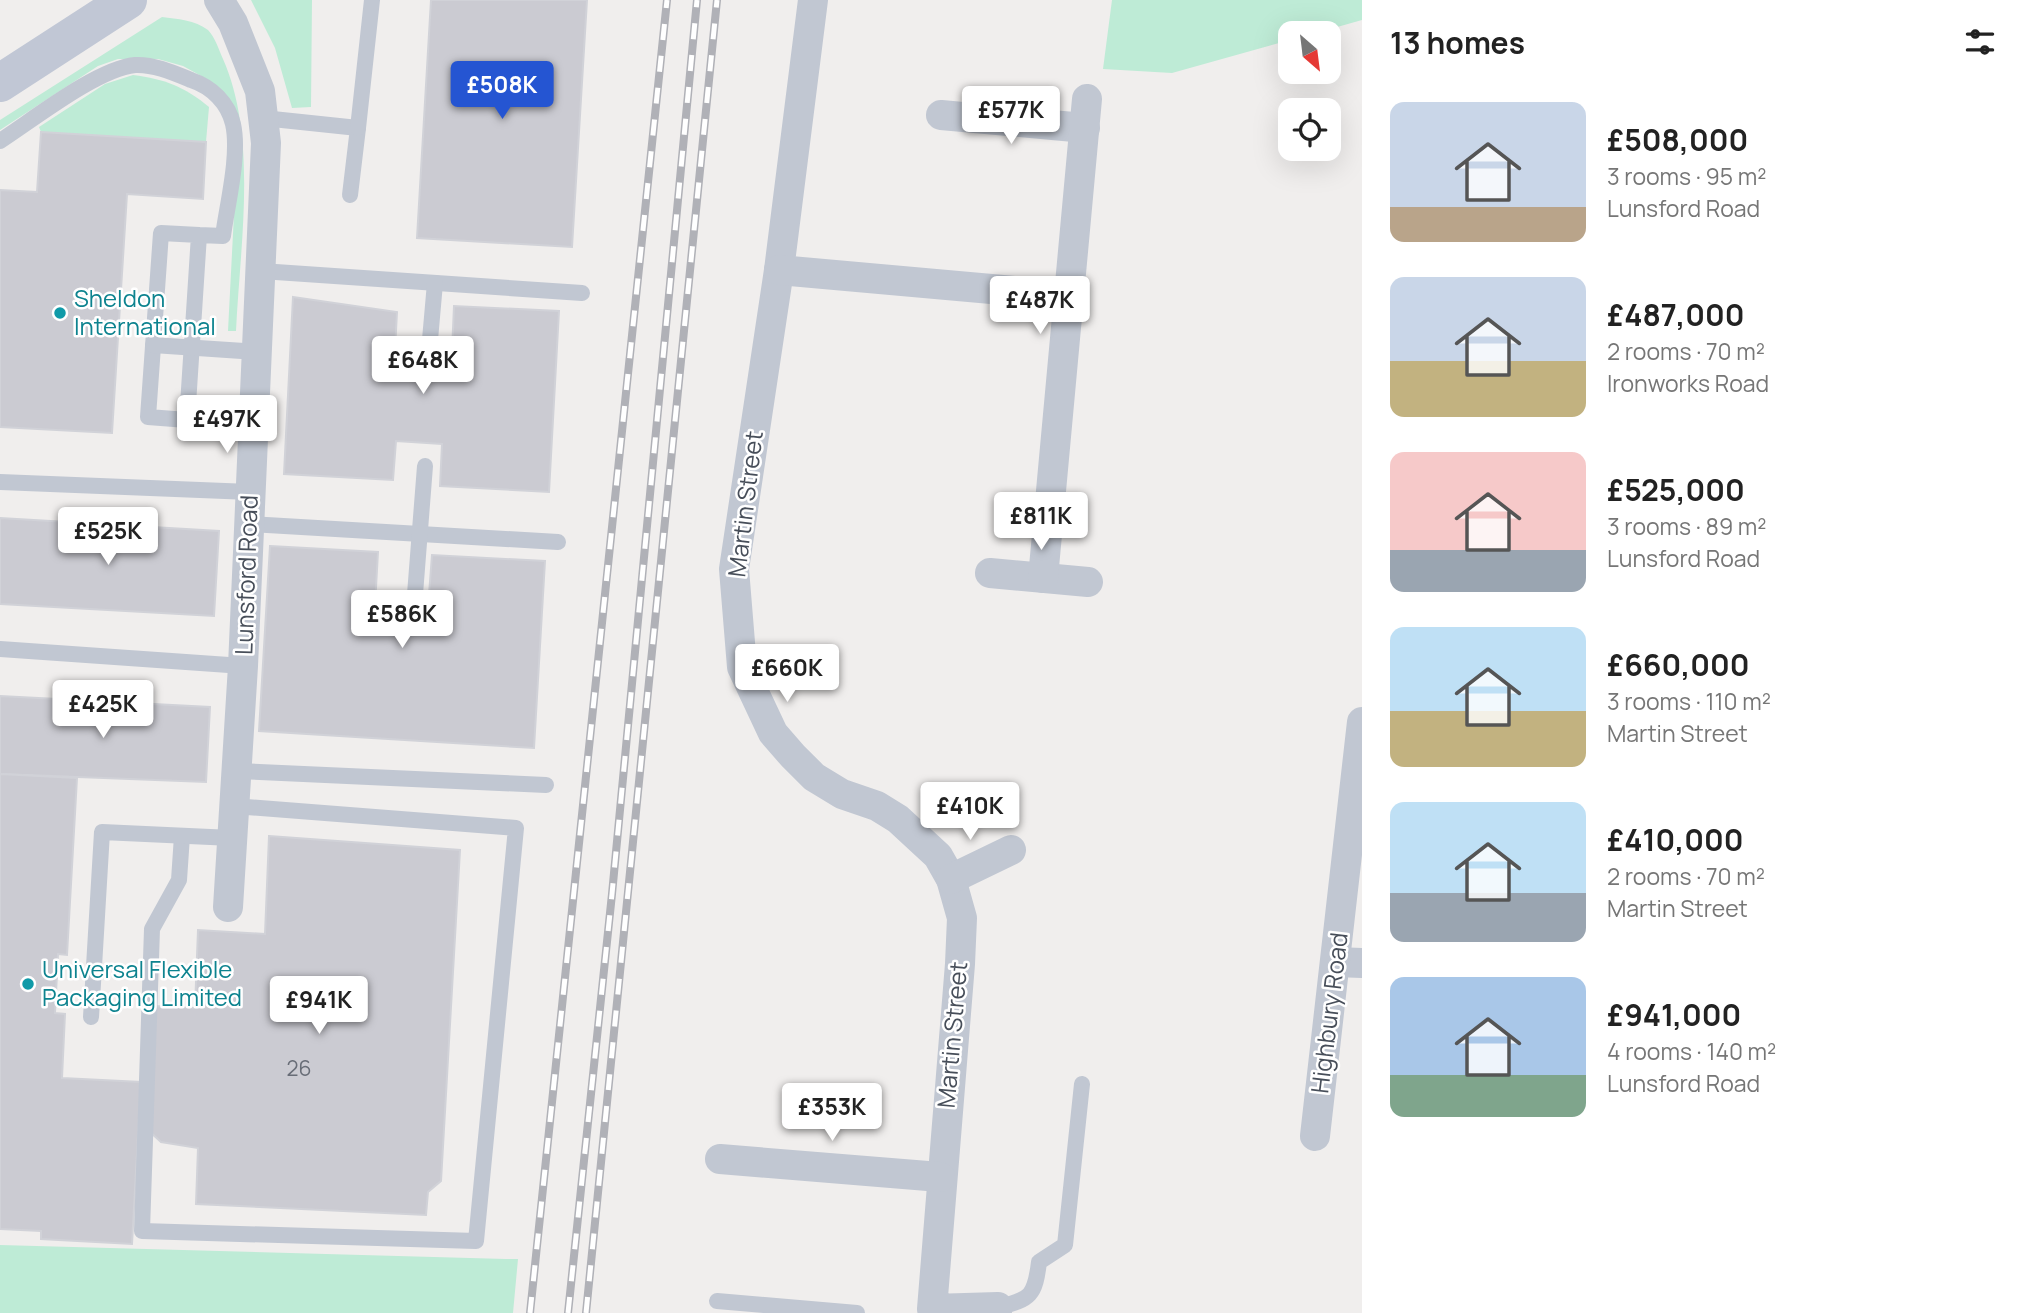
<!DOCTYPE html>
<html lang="en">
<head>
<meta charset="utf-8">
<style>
  body { margin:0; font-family:Manrope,sans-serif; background:#f2f2f2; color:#222; height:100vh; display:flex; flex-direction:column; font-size:26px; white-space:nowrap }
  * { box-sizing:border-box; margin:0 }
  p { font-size:23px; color:#767676 }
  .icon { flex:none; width:38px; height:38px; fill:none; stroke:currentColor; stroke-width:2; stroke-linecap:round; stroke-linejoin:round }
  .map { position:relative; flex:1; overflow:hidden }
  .panel { display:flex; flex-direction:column; background:#fff; width:665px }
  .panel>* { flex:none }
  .needle { width:46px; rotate:152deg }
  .controls { position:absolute; left:1278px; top:21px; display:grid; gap:14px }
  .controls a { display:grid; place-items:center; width:63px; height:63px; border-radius:14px; background:#fff; box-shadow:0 7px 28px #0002; font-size:35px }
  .price { position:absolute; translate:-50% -60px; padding:0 16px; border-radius:7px; background:#fff; color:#222; font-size:23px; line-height:46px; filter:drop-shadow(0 2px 4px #0008) }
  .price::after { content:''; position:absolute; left:50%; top:42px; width:21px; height:16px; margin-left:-10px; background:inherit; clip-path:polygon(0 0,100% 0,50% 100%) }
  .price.selected { background:#2555d2; color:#fff }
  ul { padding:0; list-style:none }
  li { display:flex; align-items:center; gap:21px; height:175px; padding:0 28px }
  li span { display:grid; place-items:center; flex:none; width:196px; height:140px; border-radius:14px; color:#555 }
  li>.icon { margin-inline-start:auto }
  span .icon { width:84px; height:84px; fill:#fffc; stroke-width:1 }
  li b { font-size:30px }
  h2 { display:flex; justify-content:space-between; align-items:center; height:84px; padding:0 28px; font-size:30px }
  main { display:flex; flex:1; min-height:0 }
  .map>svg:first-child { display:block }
</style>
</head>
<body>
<main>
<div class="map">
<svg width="1362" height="1313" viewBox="0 0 1362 1313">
  <rect width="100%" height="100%" fill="#f0eeed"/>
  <!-- green -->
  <g fill="#beebd6">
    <path d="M251,0H312L311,107L292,108L275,48Z"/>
    <path d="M1112,0H1362V20L1316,33H1290V40L1172,73L1103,69Z"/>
    <path d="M162,17C177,19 195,20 208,30C215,37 219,50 223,59C258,138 240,245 236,331H228L238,136L203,77L183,66L158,59H118L98,66L0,130V120Z"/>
    <path d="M133,75C165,79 185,87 209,107L206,142L41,132L39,127L105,84Z"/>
    <path d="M0,1245L506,1259H518L513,1313H0Z"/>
  </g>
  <!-- building -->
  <g fill="#cbcbd2" stroke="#d1d2d8" stroke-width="2">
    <path d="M431,0H587L572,247L417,238Z"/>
    <path d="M41,132L206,142L203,199L127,194L112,433L0,427V190L37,192Z"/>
    <path d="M293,297L397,312L395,349L452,352L454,306L559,311L549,492L440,486L442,444L396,441L393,480L284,474Z"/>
    <path d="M0,518L219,531L214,616L0,604Z"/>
    <path d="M270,546L378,552L375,605L428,608L432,555L545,561L534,748L259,731Z"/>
    <path d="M0,696L210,707L206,782L0,774Z"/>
    <path d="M0,774L77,778L67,955L58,954L55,1013L65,1014L62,1078L141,1082L132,1244L41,1239V1231L0,1229Z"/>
    <path d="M269,836L460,850L441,1181L428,1192L426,1215L196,1204L198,1148L161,1142L148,1130L154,1006L195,1008L198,930L265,934Z"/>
  </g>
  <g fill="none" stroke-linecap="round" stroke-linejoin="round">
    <!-- lane -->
    <g stroke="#c1c7d2" stroke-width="16">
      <path d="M263,118L358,128L350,195"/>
      <path d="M358,128L372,0"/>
      <path d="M0,141C34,119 97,69 135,65C154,64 174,73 191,80C212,87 228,103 233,124C240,155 227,205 223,236L199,235L187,420L148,417L161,233L199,235"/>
      <path d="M261,271L582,293"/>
      <path d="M153,345L258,352"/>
      <path d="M429,351L435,283"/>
      <path d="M0,482L250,492"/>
      <path d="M249,524L558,542"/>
      <path d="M414,607L425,466"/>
      <path d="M0,649L243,666"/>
      <path d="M237,771L546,785"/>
      <path d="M182,836L179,880L152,929L142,1231L476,1241L516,828L234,806"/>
      <path d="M91,1017L102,832L232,838"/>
      <path d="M717,1301L857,1313"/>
      <path d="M998,1307C1031,1300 1035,1295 1039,1262L1065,1245L1082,1084"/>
    </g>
    <!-- street -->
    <g stroke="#c1c7d2" stroke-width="30">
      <path d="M219,0L233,23L260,91L266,143L243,666L228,907"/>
      <path d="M813,0L779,270L734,569L742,667L773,733L793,756L814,777L842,794L877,806L898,819L938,856L951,879L962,918L960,964L932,1309L998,1307"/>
      <path d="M941,115L1085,128"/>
      <path d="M779,270L1069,296"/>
      <path d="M990,573L1088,582"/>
      <path d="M1043,578L1087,99"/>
      <path d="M951,879L1011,850"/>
      <path d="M1336,962L1362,963"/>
      <path d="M1315,1136L1362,722"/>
      <path d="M720,1159L940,1177"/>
    </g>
    <!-- secondary -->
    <path stroke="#c1c7d5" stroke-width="38" d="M0,83L128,0"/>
    <!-- rail casing -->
    <g stroke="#b0b1b7" stroke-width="8">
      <g id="rail">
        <path d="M530,1313L667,0"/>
        <path d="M568,1313L612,894L697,0"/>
        <path d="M586,1313L717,0"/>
      </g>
    </g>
    <!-- rail -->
    <use href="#rail" stroke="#fff" stroke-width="5" stroke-dasharray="16" stroke-linecap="butt"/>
  </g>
  <!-- markers -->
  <g fill="#0f9aa8" stroke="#fff" stroke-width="2.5">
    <circle cx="60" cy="313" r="7"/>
    <circle cx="28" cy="984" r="7"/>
  </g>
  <g text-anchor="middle" stroke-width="5" stroke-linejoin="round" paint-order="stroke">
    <!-- number labels -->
    <g font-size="21" fill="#686d77">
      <text x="299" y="1076">26</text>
    </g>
    <!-- culture labels -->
    <g font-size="24" fill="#0d838f" stroke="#fff" text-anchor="start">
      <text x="74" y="307">Sheldon<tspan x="74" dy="28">International</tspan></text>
      <text x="42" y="978">Universal Flexible<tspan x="42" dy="28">Packaging Limited</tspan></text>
    </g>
    <!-- street labels -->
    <g font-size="24" fill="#474e59" stroke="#fff">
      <text transform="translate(746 504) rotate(-83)" y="8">Martin Street</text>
      <text transform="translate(247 575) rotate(-88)" y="8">Lunsford Road</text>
      <text transform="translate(1330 1013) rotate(-83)" y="8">Highbury Road</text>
      <text transform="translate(953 1035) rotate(-85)" y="8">Martin Street</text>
    </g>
  </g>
</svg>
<div class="controls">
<a><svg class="needle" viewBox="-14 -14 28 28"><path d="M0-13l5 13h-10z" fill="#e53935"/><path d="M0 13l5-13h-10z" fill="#767676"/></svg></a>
<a><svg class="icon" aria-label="locate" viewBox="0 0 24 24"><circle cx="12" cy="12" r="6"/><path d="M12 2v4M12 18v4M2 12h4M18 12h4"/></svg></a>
</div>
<b class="price selected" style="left:502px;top:121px">£508K</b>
<b class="price" style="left:1011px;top:146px">£577K</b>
<b class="price" style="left:1040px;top:336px">£487K</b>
<b class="price" style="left:423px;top:396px">£648K</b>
<b class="price" style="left:227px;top:455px">£497K</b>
<b class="price" style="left:1041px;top:552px">£811K</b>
<b class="price" style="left:108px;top:567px">£525K</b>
<b class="price" style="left:402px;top:650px">£586K</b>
<b class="price" style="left:787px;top:704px">£660K</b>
<b class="price" style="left:103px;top:740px">£425K</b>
<b class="price" style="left:970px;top:842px">£410K</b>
<b class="price" style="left:319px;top:1036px">£941K</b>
<b class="price" style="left:832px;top:1143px">£353K</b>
</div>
<section class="panel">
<h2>13 homes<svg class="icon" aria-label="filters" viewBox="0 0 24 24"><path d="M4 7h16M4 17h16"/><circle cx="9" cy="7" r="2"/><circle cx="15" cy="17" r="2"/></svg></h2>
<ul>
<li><span style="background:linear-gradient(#c9d6e8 75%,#b9a48a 0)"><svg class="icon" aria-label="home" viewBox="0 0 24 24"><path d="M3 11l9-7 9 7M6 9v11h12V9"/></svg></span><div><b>£508,000</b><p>3 rooms · 95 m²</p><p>Lunsford Road</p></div></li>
<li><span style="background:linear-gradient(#c9d6e8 60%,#c2b280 0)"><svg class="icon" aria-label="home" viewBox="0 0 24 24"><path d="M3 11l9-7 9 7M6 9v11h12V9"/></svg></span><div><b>£487,000</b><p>2 rooms · 70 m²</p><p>Ironworks Road</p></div></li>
<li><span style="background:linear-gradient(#f6c9c9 70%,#9aa5b1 0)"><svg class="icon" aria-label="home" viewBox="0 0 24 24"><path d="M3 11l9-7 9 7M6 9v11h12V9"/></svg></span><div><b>£525,000</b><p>3 rooms · 89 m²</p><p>Lunsford Road</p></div></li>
<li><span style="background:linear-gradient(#bfe0f5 60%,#c2b280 0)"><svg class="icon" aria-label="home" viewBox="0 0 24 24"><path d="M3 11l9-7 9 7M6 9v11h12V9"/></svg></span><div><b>£660,000</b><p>3 rooms · 110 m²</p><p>Martin Street</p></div></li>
<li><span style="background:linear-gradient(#bfe0f5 65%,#9aa5b1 0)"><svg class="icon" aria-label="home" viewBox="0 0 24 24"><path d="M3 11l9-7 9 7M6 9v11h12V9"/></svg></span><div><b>£410,000</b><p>2 rooms · 70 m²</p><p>Martin Street</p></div></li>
<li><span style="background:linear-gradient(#a9c7e8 70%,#7fa58c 0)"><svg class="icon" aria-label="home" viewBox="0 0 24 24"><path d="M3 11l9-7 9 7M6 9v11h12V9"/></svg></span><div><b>£941,000</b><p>4 rooms · 140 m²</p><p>Lunsford Road</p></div></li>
</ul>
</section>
</main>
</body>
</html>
